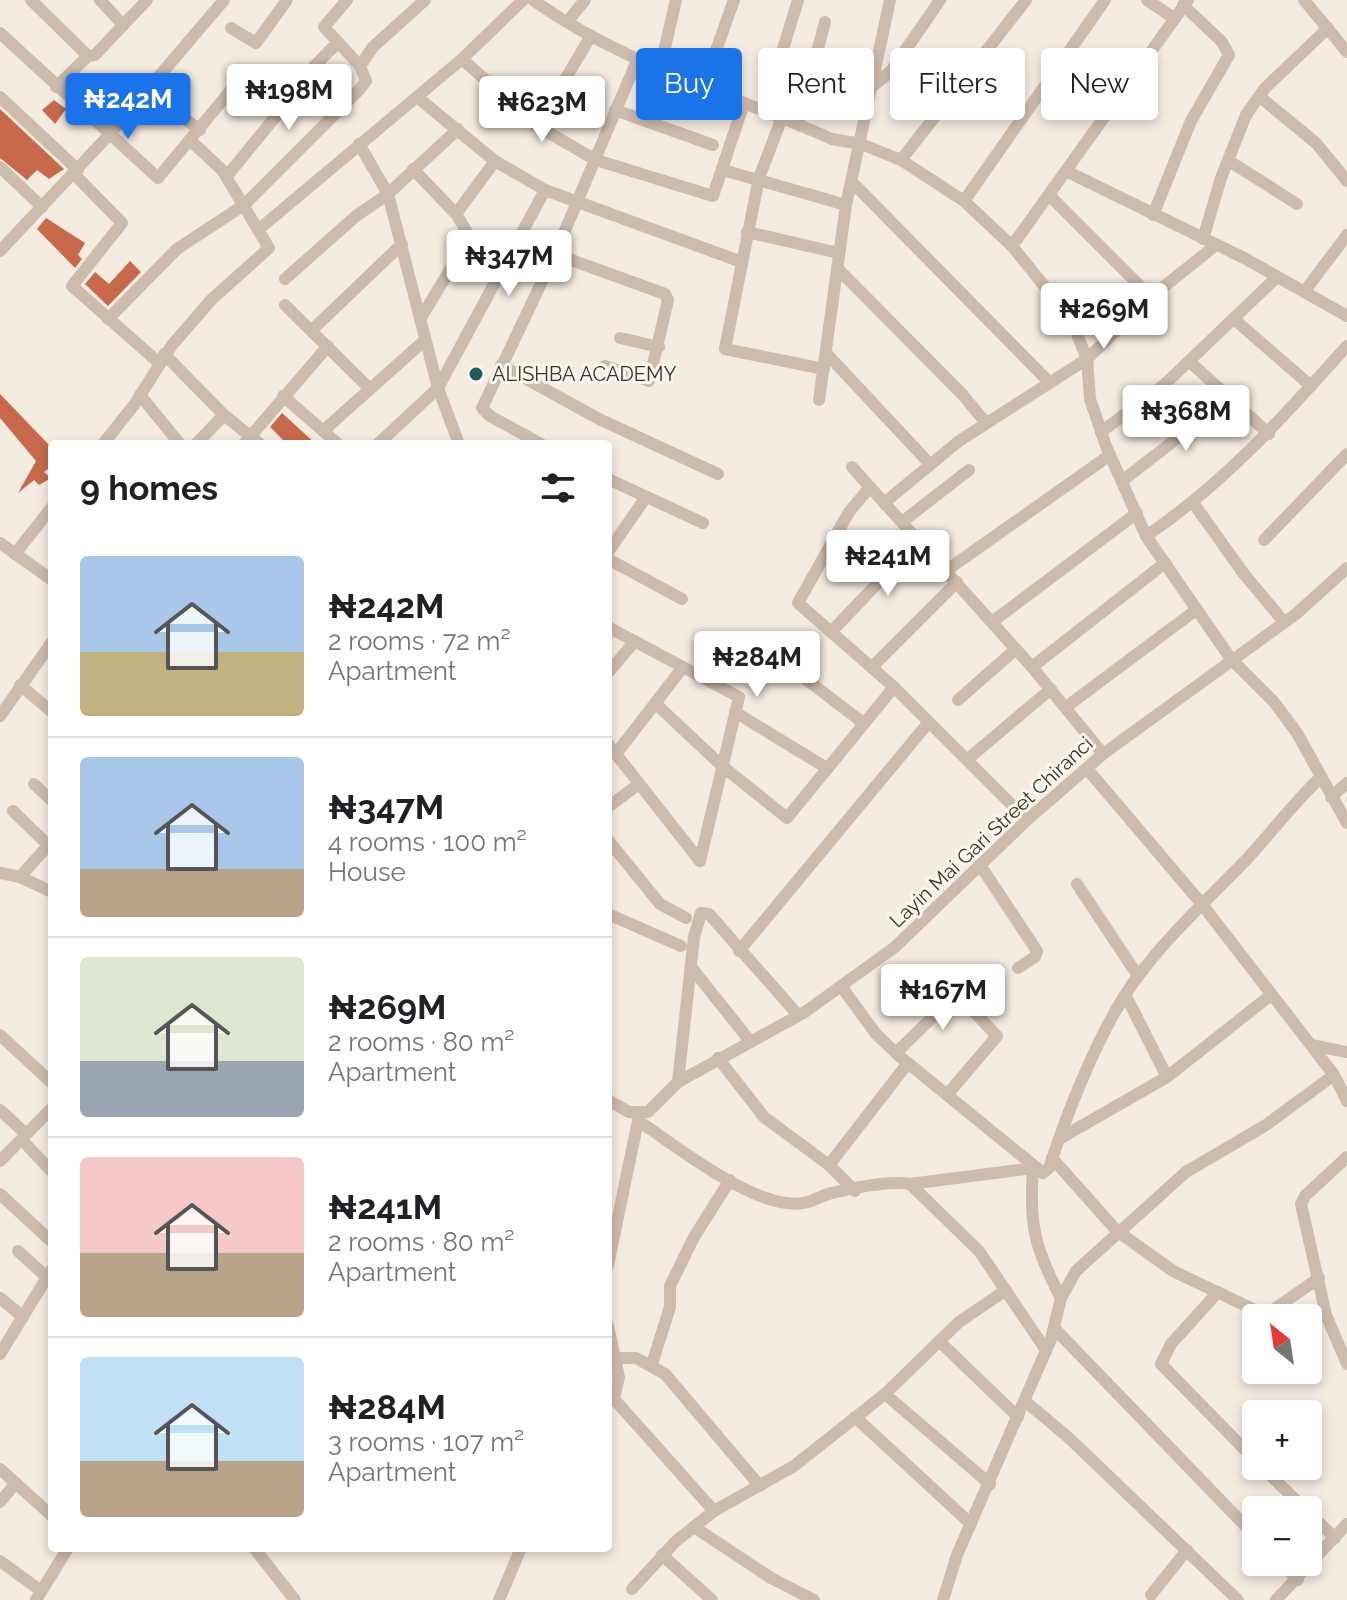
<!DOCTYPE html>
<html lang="en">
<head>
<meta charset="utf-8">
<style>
  body { margin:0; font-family:Raleway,sans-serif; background:#f2f2f2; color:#202124; height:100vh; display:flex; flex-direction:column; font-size:30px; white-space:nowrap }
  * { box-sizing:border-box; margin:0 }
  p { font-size:26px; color:#757577 }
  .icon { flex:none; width:44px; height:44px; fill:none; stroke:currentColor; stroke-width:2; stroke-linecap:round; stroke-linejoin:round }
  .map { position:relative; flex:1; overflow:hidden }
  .sheet { position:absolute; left:48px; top:440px; width:564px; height:1112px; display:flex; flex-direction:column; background:#fff; border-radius:8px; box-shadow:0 4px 12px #0003 }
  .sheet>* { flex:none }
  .hud { position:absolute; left:636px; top:48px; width:590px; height:72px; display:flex; gap:16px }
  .needle { width:52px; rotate:330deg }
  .tools { position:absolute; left:1242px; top:1304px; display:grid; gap:16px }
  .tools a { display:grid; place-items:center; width:80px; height:80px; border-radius:8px; background:#fff; box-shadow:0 4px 12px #0003; font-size:40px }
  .price { position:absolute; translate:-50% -68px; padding:0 18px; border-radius:8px; background:#fff; color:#222; font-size:26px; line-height:52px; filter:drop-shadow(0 2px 4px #0008) }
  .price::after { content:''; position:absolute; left:50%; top:48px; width:24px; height:18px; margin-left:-12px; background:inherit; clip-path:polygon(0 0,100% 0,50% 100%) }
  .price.active { background:#1a73e8; color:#fff }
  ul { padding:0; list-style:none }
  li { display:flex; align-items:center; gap:24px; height:200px; padding:0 32px }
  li+li { border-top:2px solid #e0e0e0 }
  li span { display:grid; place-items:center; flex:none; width:224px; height:160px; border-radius:8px; color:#555 }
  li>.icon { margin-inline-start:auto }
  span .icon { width:96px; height:96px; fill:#fffc; stroke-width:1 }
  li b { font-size:34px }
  h2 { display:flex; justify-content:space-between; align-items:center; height:96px; padding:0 32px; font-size:34px }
  .chip { padding:0 28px; border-radius:8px; background:#fff; box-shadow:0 4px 12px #0003; font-size:28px; line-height:72px }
  .chip.active { background:#1a73e8; color:#fff }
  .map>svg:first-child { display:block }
</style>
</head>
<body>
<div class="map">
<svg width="1347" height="1600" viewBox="0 0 1347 1600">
  <rect width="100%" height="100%" fill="#f4ebe1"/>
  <!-- building -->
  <g fill="#c8694b">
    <path d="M54,100L66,109L55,124L42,110Z"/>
    <path d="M0,109L64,169L49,179L37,170L27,180L0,158Z"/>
    <path d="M46,218L85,243L78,255L82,259L75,268L37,229Z"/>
    <path d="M130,261L141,272L108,306L85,284L95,272L109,284Z"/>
    <path d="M0,394L52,448V466L44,472L51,478L39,485L34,480L18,493L36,461L0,418Z"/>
    <path d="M282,413L316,444H287L270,427Z"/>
  </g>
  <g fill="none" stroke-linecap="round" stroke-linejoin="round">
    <!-- street -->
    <g stroke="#cdbbac" stroke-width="12">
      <path d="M31,0L88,56"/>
      <path d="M100,0L123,25"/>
      <path d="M533,0C622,64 733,95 832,139L861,144L901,160L964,201L1012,246L1071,319L1087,359L1090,399L1106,446L1146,536L1231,659L1274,702L1297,733L1347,823"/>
      <path d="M1147,0L1174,18"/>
      <path d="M1304,0L1347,52"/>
      <path d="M567,22L585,0"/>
      <path d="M231,28L256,43L287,0"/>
      <path d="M0,33L158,178L236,84L240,83L275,107"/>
      <path d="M462,59L537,126L591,36"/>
      <path d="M360,66L373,47L425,0"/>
      <path d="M660,69L676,0"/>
      <path d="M704,84L734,0"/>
      <path d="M874,85L891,71L940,0"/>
      <path d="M56,87L88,56L95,55L147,0"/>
      <path d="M146,90L200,130"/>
      <path d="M0,97L78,170"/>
      <path d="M417,97L495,161L545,190L739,261"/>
      <path d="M1260,97L1316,143L1347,181"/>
      <path d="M615,110L713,145"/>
      <path d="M764,111L798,0"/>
      <path d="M781,120L759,178L725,349L824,369"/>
      <path d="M798,124L825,22"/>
      <path d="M537,126L596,160L713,196L744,103"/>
      <path d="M359,144L388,194L438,388L459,444"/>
      <path d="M901,160L1026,0"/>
      <path d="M1229,161L1297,204"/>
      <path d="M0,167L42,207"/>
      <path d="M413,169L456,214L470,237L422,316"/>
      <path d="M723,170L846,205"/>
      <path d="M1066,171L1246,259L1347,316"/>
      <path d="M74,174L122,223L72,286L158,362"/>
      <path d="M227,176L276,116L275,107L337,43"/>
      <path d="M852,182L1049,382"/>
      <path d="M1049,195L1151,297"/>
      <path d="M964,201L1105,0"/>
      <path d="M456,214L495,161"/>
      <path d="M1153,215L1191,121L1229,55L1222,42L1183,5"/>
      <path d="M258,230L462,59L523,0"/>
      <path d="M747,232L839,253"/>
      <path d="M1203,239L1221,178L1246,115L1265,88L1328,28"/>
      <path d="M1012,246L1188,0"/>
      <path d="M0,251L108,136L224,0"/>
      <path d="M555,254L665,294L668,300L649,381L605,366"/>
      <path d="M837,268L962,394L986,423"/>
      <path d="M285,279L356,216L388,194L458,129"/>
      <path d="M1304,292L1347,235"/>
      <path d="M285,305L370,389"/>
      <path d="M108,319L177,249L244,205L360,89L366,81L360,66L324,27L347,0"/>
      <path d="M1235,320L1311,386"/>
      <path d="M312,330L402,244"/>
      <path d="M620,338L659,347"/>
      <path d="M826,353L929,463"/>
      <path d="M164,354L224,415L260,444"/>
      <path d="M1190,362L1269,434"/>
      <path d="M501,365L599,419L718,474"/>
      <path d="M140,395L180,444"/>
      <path d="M283,396L338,444"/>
      <path d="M819,400L846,205L890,0"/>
      <path d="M323,431L425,340"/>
      <path d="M1101,432L1165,384L1277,277"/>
      <path d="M103,444L134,405L172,345L212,299L269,248L222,170L191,141"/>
      <path d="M196,444L224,415"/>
      <path d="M244,444L328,346"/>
      <path d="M378,444L438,388L545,190"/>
      <path d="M541,444L490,416L482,408L555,254L638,58"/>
      <path d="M852,467L1032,667L1103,754"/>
      <path d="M608,479L703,523"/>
      <path d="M1122,481L1171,443L1223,392"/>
      <path d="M870,487L849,512L798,603L894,687L1027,820"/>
      <path d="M884,503L959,441L1087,359L1151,297L1216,245"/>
      <path d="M1194,504L1244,574L1284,622"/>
      <path d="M902,522L969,470"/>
      <path d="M1146,536C1225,483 1284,416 1347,346"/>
      <path d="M1264,540L1347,454"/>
      <path d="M0,543L52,580"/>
      <path d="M608,552L646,497"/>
      <path d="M15,554L52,507"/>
      <path d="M608,559L682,599"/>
      <path d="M947,570L1110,455"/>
      <path d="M992,622L1137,513"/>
      <path d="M608,627L739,697L700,861"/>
      <path d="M831,632L919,540"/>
      <path d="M773,654L862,722"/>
      <path d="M872,667L957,582"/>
      <path d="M1032,667L1165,563"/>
      <path d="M608,673L635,641"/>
      <path d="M20,685L52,712"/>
      <path d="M958,700L1016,649"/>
      <path d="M655,703L721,765L787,818L894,687"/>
      <path d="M1066,707L1196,610"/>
      <path d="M735,712L825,767"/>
      <path d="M0,716L52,642"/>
      <path d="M608,744L700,861"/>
      <path d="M616,754L683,667"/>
      <path d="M969,758L1051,689"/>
      <path d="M1088,770L1201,903L1334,1075L1347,1101"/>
      <path d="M34,784L52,801"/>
      <path d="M1331,797L1347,783"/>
      <path d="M608,807L639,784"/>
      <path d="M13,811L48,845"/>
      <path d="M608,840L660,904L686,918"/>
      <path d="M980,865L1037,951L1035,957L1018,968"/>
      <path d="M0,873L20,877L52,892"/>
      <path d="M20,877L52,841"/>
      <path d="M1077,884L1138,976"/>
      <path d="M608,914L681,946"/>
      <path d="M739,951L929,722"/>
      <path d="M691,967L750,1041"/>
      <path d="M841,986L876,1034L898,1055L1043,1173L1049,1168C1068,1110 1102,1023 1139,975C1170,934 1207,900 1243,863C1270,835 1292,804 1321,777"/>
      <path d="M0,1035L52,1083"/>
      <path d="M1311,1045L1347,1052"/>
      <path d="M896,1053L952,998L959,996L997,1036L947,1095"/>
      <path d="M718,1058L764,1117L829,1165L855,1191"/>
      <path d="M1167,1077L1271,995"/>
      <path d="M678,1082L694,937L701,913L709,914L798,1015"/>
      <path d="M608,1100L629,1112H648L678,1082L805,1012L895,947L1027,820L1103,754L1296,614L1347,568"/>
      <path d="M0,1110L26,1134"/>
      <path d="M640,1122C678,1147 757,1211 803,1203C813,1202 822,1195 832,1193C851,1188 892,1180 910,1184L979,1251L1046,1350"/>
      <path d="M1059,1139L1167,1077L1126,996"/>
      <path d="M22,1140L52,1172"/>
      <path d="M1347,1157L1305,1196L1301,1204L1326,1315L1347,1364"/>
      <path d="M1052,1158L1117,1231L1173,1271L1259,1312L1267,1314L1319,1278"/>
      <path d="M0,1161L52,1108"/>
      <path d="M829,1165L908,1063"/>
      <path d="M910,1184L1033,1168C1029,1224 1034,1247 1061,1298"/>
      <path d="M0,1194L52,1242"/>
      <path d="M18,1251L52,1282"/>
      <path d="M608,1265L639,1116"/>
      <path d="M1218,1292L1171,1344L1161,1364L1256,1461"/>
      <path d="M0,1298L23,1317"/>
      <path d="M608,1326L619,1377L614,1399L714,1511"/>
      <path d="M1054,1328L1256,1537"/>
      <path d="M939,1341L1018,1417"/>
      <path d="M0,1354L52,1269"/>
      <path d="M616,1358H636L665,1374L760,1486"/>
      <path d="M652,1364L670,1307V1286L694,1237L730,1180"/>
      <path d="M885,1394L990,1484"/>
      <path d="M1025,1401L1069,1438L1238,1600"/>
      <path d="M855,1417L971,1524"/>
      <path d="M1261,1466L1306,1510"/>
      <path d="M0,1469L52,1516"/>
      <path d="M0,1502L16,1483"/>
      <path d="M1308,1512L1335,1538"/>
      <path d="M694,1527L771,1578L814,1600"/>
      <path d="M254,1548L295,1600"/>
      <path d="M662,1555L712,1600"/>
      <path d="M0,1561L40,1590"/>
      <path d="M1280,1562L1298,1580"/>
      <path d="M632,1589L676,1541L714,1511L794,1466L885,1394L959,1322L1006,1290"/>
      <path d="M1151,1595L1187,1550"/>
      <path d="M36,1600L68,1548"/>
      <path d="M499,1600L521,1548"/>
      <path d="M943,1600L957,1555L1051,1339L1061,1298L1076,1271L1186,1172L1266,1125L1334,1075"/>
      <path d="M1276,1600L1347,1524"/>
    </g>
  </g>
  <!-- markers -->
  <circle fill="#1f5a5e" stroke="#fbf5ee" stroke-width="3" cx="476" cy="374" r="8"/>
  <g text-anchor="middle" stroke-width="6" stroke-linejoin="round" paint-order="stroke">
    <!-- poi labels -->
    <g font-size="20" fill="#3b302b" stroke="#fbf5ee" text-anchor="start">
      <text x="492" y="381">ALISHBA ACADEMY</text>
    </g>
    <!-- street labels -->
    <g font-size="20" fill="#3b302b" stroke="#fbf5ee">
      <text transform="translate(991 832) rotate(-43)" y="7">Layin Mai Gari Street Chiranci</text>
    </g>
  </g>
</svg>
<div class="tools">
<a><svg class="needle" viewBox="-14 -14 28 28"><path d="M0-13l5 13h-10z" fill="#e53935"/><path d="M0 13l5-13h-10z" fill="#757577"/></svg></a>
<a>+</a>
<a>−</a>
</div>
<b class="price" style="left:289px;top:132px">₦198M</b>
<b class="price active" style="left:128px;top:141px">₦242M</b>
<b class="price" style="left:542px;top:144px">₦623M</b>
<b class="price" style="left:509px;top:298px">₦347M</b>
<b class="price" style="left:1104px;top:351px">₦269M</b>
<b class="price" style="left:1186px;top:453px">₦368M</b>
<b class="price" style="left:888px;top:598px">₦241M</b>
<b class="price" style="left:757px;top:699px">₦284M</b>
<b class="price" style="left:943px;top:1032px">₦167M</b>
<div class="hud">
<a class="chip active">Buy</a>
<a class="chip">Rent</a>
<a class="chip">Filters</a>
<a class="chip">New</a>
</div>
<section class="sheet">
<h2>9 homes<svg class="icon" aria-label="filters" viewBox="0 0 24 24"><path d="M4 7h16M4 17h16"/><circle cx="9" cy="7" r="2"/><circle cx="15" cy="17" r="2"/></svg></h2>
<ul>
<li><span style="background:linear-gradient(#a9c7e8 60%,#c2b280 0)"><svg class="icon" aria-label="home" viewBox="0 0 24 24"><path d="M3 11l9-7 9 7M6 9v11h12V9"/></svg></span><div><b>₦242M</b><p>2 rooms · 72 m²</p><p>Apartment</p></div></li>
<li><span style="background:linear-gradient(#a9c7e8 70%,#b9a48a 0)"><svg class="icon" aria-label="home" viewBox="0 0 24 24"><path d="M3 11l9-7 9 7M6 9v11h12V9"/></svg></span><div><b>₦347M</b><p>4 rooms · 100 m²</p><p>House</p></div></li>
<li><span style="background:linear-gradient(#dfe7d0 65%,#9aa5b1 0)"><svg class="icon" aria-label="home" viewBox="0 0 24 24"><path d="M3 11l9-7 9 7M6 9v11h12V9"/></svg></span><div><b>₦269M</b><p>2 rooms · 80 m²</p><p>Apartment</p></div></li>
<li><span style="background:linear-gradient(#f6c9c9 60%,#b9a48a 0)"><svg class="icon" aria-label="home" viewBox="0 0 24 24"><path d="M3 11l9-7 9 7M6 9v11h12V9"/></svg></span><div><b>₦241M</b><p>2 rooms · 80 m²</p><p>Apartment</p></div></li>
<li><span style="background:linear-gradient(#bfe0f5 65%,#b9a48a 0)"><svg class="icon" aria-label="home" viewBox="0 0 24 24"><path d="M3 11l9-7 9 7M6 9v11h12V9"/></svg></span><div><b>₦284M</b><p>3 rooms · 107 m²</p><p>Apartment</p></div></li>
</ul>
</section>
</div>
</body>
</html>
